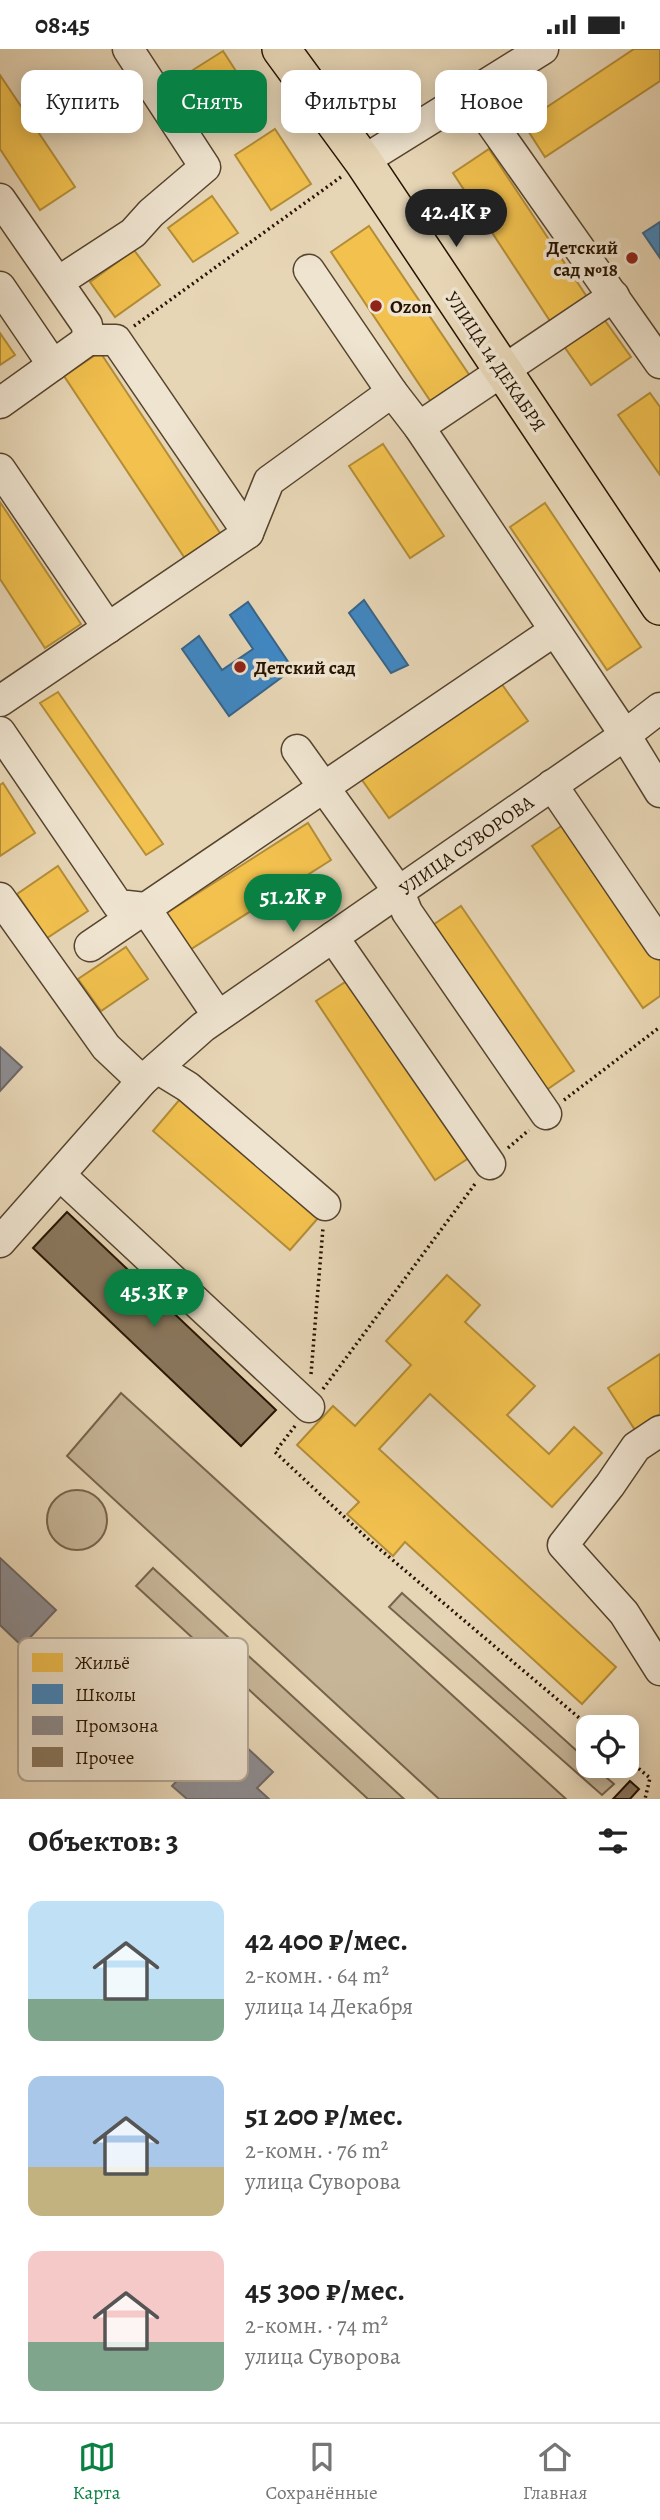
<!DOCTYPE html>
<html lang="ru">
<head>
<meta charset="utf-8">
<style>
  body { margin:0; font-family:Alegreya,serif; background:#f2f2f2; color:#222; height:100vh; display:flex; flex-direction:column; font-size:26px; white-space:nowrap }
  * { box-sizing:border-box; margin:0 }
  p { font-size:23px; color:#767676 }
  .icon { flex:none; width:38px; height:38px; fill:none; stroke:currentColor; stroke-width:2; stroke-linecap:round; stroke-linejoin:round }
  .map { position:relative; height:1750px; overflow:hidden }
  .side { display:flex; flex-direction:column; background:#fff; flex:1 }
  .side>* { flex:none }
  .guide { position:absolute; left:21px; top:21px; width:620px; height:63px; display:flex; gap:14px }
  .buttons { position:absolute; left:576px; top:1666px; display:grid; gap:14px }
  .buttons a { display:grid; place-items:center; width:63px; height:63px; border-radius:14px; background:#fff; box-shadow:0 4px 18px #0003; font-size:35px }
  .price { position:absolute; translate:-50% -60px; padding:0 16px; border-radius:24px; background:#0b8043; color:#fff; font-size:23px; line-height:46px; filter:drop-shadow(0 2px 4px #0008) }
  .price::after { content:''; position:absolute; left:50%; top:42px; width:21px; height:16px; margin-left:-10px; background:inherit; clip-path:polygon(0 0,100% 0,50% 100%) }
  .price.active { background:#222; color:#fff }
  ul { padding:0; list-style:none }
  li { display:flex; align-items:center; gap:21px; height:175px; padding:0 28px }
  li span { display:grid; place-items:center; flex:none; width:196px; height:140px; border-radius:14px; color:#555 }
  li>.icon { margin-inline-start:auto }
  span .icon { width:84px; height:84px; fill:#fffc; stroke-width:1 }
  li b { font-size:30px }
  h2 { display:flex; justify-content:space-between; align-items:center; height:84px; padding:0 28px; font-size:30px }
  .pill { padding:0 24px; border-radius:14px; background:#fff; box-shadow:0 4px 18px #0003; font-size:24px; line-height:63px }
  .pill.active { background:#0b8043; color:#fff }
  .status { display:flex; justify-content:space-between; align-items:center; height:49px; padding:0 35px; background:#fff; direction:ltr }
  .status svg { height:19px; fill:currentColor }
  .menu { display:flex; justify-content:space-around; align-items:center; height:98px; border-top:2px solid #e0e0e0; background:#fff; font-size:19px; color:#767676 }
  .menu a { display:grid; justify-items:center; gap:4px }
  .menu .active { color:#0b8043 }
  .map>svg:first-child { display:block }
</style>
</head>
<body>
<div class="status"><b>08:45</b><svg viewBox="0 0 49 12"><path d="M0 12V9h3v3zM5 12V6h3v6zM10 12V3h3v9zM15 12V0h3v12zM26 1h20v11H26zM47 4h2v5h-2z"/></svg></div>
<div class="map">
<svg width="660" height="1750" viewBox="0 0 660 1750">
  <rect width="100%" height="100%" fill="#e7d6b6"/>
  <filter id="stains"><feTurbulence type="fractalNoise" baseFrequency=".00286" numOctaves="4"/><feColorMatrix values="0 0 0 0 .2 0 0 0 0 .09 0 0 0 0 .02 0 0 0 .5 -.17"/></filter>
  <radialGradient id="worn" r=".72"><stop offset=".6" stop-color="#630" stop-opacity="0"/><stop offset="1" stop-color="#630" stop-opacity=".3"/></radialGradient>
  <!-- green -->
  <g fill="#c6b597" stroke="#76644c" stroke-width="2">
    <path d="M121,1344L566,1750H439L67,1407Z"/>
    <circle cx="77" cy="1471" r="30"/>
    <path d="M153,1519L404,1750H368L136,1537Z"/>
    <path d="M402,1544L588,1712V1717H593L614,1735L602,1746L389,1558Z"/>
  </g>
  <!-- homes -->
  <g fill="#f2c14e" stroke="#b48d37" stroke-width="2">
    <path d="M634,0H660V32L545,108L523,74Z"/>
    <path d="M223,2L258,56L221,80L185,26Z"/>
    <path d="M0,26L75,138L40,161L0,100Z"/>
    <path d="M275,80L311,135L271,161L235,106Z"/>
    <path d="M489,100L589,251L552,275L453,124Z"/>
    <path d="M212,147L238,184L193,213L168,179Z"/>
    <path d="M369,177L472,330L433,356L331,203Z"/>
    <path d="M134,201L160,236L115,268L90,233Z"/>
    <path d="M601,266L631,308L591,336L561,293Z"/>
    <path d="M0,284L15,306L0,316Z"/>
    <path d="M100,303L224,490L188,514L64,327Z"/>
    <path d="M650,344L660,358V426L618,366Z"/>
    <path d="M383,395L444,487L410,509L349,417Z"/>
    <path d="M0,453L81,575L45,599L0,530Z"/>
    <path d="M545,454L641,598L607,621L510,478Z"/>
    <path d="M501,634L528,672L389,769L362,731Z"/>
    <path d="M58,643L163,795L146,806L40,654Z"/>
    <path d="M3,734L35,784L0,807V736Z"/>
    <path d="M308,774L331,811L188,902L165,865Z"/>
    <path d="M566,774L660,912V947L643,959L532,797Z"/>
    <path d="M58,817L88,862L47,889L17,845Z"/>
    <path d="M461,857L574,1022L539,1046L427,880Z"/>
    <path d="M126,898L148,930L101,962L78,930Z"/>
    <path d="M353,928L472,1107L435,1131L316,952Z"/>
    <path d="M181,1049L319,1168L290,1201L153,1082Z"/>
    <path d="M447,1226L480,1256L465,1273L535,1337L507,1366L549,1405L574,1378L602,1404L552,1458L430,1345L379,1400L616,1618L582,1655L405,1493L393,1507L347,1465L359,1453L297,1396L333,1357L355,1377L411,1316L386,1292Z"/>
    <path d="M660,1305V1365L635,1381L608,1339Z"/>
  </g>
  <!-- schools -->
  <g fill="#3f88c5" stroke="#37658a" stroke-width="2">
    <path d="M660,173V209L643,184Z"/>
    <path d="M364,551L408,616L391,624L349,564Z"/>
    <path d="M248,553L293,620L229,667L182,600L199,587L222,621L253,600L230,566Z"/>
  </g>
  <!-- industry -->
  <g fill="#8d8d92" stroke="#6e6866" stroke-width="2">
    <path d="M0,998L22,1018L0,1042Z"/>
    <path d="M0,1509L56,1561L22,1597L0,1576Z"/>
    <path d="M226,1679L273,1723L257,1739L269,1750H187L172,1737Z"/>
  </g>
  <!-- building -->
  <g fill="#8a785f" stroke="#251301" stroke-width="2">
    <path d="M67,1163L276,1361L241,1397L33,1199Z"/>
    <path d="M630,1732L639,1740L630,1750H613Z"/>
  </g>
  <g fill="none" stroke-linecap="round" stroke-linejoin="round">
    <!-- minor casing -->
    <g stroke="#56442e" stroke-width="33">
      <g id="minor">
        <path d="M470,44L660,314"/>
        <path d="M363,112L543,0"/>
        <path d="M0,150L87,276L88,291"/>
        <path d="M309,221L392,343L419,378L625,686L660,743"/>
        <path d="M58,233L133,184L151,164L205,118L128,0"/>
        <path d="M0,238L53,316"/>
        <path d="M0,354L88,291H116L248,484"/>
        <path d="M419,378L614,247"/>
        <path d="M0,420L108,579"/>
        <path d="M0,652L248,484L269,432L392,343"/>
        <path d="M0,683L118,856L145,859L218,967"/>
        <path d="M297,701L399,843L407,863L546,1065"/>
        <path d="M552,736L660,895"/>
        <path d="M0,849L106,998L142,1032"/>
        <path d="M333,888L490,1115"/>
        <path d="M90,897L554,582"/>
        <path d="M157,1019L188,1038L325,1156"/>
        <path d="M60,1126L309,1358"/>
        <path d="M0,1193L142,1032L203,978L625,686L660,659"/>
        <path d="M660,1382L636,1398L610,1436L563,1496L624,1564L660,1621"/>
      </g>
    </g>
    <!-- major casing -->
    <g stroke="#251301" stroke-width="40">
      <path id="major" d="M281,0L363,112L660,557"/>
    </g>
    <!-- path -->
    <g stroke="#251301" stroke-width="3.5" stroke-dasharray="2 3.5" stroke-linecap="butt">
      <path d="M134,277L341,128"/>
      <path d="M564,1051L660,978"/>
      <path d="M508,1099L529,1081"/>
      <path d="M311,1325L323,1179"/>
      <path d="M323,1340L475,1135"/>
      <path d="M295,1377L275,1403L369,1491L590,1678"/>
      <path d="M626,1709L650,1729L645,1750"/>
    </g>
    <!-- minor -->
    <use href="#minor" stroke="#efe4d0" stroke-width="30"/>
    <!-- major -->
    <use href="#major" stroke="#e7d6b6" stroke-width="37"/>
  </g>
  <!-- markers -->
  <g fill="#8f2418" stroke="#efe4d0" stroke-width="2.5">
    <circle cx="632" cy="209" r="7"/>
    <circle cx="376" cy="257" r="7"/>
    <circle cx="240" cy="618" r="7"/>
  </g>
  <g text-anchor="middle" stroke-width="7" stroke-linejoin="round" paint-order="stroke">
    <!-- poi labels -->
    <g font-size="19" font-weight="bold" fill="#251301" stroke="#efe4d0" text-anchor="start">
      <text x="618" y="205" text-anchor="end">Детский<tspan x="618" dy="22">сад №18</tspan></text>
      <text x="390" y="264">Ozon</text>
      <text x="254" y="625">Детский сад</text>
    </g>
    <!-- street labels -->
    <g font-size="19" fill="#251301" stroke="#efe4d0">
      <text transform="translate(496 312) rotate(56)" y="7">УЛИЦА 14 ДЕКАБРЯ</text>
      <text transform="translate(466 796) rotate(-35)" y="7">УЛИЦА СУВОРОВА</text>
    </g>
  </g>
  <!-- legend -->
  <rect x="18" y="1589" width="230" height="143" rx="10" fill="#efe4d0" stroke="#b2a592" stroke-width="2"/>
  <rect x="32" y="1604" width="31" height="19" fill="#f2c14e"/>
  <rect x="32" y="1635" width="31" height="20" fill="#3f88c5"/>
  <rect x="32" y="1667" width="31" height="19" fill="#8d8d92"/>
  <rect x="32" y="1698" width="31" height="20" fill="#8a785f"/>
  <g font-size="19" fill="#251301">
    <text x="75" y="1620">Жильё</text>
    <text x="75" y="1652">Школы</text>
    <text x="75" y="1683">Промзона</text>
    <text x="75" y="1715">Прочее</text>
  </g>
  <rect width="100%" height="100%" filter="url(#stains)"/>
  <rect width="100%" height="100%" fill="url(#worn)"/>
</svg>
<div class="buttons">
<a><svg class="icon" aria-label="locate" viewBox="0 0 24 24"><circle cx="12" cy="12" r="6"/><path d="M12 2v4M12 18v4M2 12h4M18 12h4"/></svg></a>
</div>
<b class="price active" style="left:456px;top:200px">42.4K ₽</b>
<b class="price" style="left:293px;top:885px">51.2K ₽</b>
<b class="price" style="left:154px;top:1280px">45.3K ₽</b>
<div class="guide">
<a class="pill">Купить</a>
<a class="pill active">Снять</a>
<a class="pill">Фильтры</a>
<a class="pill">Новое</a>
</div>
</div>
<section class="side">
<h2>Объектов: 3<svg class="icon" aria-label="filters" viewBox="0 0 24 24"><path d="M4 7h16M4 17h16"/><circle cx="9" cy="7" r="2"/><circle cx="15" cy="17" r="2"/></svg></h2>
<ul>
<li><span style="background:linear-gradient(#bfe0f5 70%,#7fa58c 0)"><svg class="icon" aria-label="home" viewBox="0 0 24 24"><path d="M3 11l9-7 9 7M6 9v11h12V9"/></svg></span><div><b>42 400 ₽/мес.</b><p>2-комн. · 64 m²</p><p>улица 14 Декабря</p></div></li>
<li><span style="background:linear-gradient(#a9c7e8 65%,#c2b280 0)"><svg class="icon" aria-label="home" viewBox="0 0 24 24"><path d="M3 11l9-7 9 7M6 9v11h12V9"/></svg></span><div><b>51 200 ₽/мес.</b><p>2-комн. · 76 m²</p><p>улица Суворова</p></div></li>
<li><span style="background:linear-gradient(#f6c9c9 65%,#7fa58c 0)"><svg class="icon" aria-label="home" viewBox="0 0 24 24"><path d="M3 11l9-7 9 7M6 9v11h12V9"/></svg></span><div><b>45 300 ₽/мес.</b><p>2-комн. · 74 m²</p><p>улица Суворова</p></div></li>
</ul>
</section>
<nav class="menu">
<a class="active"><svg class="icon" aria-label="map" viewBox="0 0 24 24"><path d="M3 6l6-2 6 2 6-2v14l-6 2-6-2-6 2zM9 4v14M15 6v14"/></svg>Карта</a>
<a><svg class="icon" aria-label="saved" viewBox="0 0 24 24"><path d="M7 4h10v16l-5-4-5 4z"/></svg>Сохранённые</a>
<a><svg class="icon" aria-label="home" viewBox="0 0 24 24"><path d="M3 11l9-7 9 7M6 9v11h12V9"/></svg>Главная</a>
</nav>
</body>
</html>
